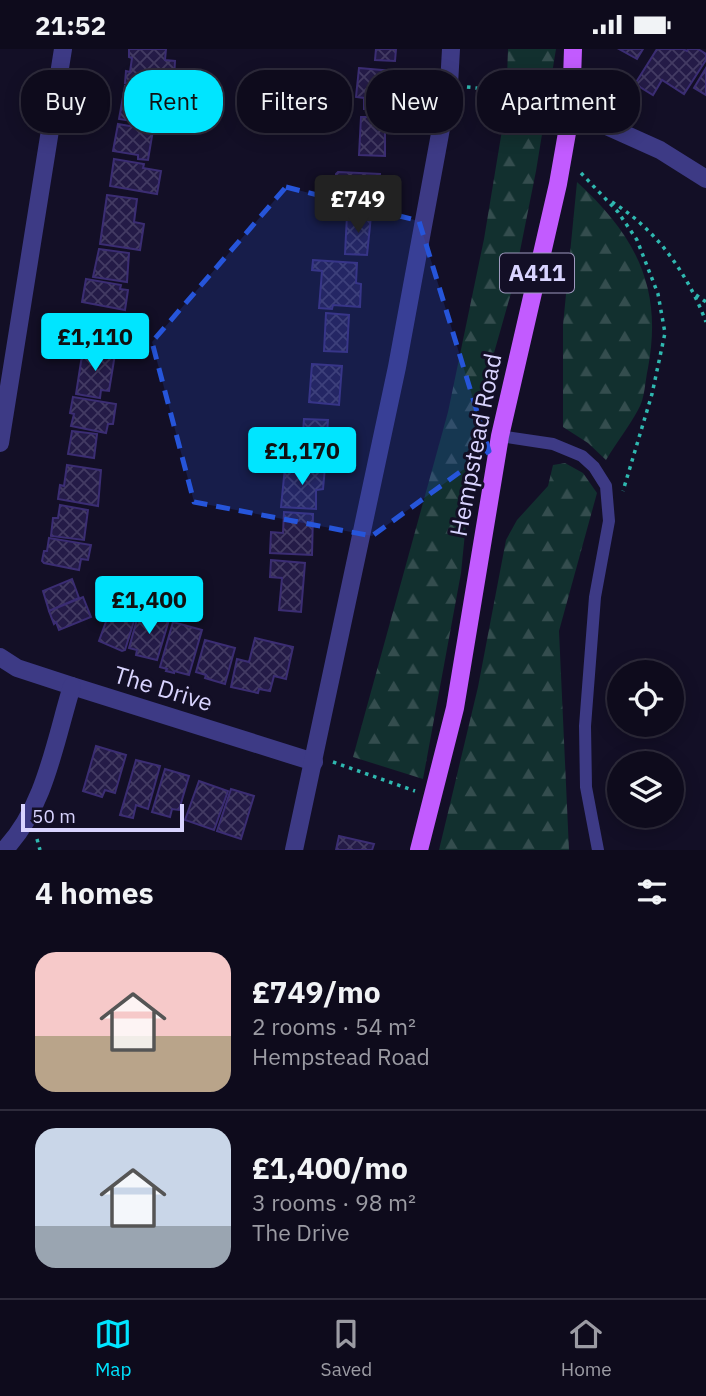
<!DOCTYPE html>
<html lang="en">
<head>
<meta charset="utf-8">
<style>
  body { margin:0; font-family:"IBM Plex Sans",sans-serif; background:#171425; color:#f1f3f6; height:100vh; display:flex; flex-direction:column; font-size:26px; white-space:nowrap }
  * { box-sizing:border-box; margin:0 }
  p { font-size:23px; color:#9b9ba3 }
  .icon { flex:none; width:38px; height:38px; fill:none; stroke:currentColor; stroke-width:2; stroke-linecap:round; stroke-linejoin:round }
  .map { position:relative; height:801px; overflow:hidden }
  .panel { display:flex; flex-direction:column; background:#0e0b1c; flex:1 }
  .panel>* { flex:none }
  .guide { position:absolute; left:21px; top:21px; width:665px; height:63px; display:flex; gap:14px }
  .fabs { position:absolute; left:607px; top:611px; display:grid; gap:14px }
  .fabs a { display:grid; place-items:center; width:77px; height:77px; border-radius:50%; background:#0e0b1c; box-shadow:0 4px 18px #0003,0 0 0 2px #2e2b3b; font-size:35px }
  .scale { position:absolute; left:21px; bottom:18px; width:163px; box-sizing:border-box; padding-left:7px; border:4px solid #d9d4ff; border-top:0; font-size:19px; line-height:24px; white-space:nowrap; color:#d9d4ff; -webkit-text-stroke:5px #130f26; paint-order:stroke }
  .price { position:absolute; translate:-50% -60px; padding:0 16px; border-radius:7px; background:#00e5ff; color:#111; font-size:23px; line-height:46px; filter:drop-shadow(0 2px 4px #0008) }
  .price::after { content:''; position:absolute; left:50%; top:42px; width:21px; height:16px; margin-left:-10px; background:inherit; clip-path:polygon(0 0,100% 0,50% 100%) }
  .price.active { background:#222; color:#fff }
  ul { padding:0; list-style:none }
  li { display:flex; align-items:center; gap:21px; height:175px; padding:0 35px }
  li+li { border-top:2px solid #2e2b3b }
  li span { display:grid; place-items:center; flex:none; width:196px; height:140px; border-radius:21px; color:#555 }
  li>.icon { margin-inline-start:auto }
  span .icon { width:84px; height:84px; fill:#fffc; stroke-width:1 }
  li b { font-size:30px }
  h2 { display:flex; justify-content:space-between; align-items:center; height:84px; padding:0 35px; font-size:30px }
  .tag { padding:0 24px; border-radius:28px; background:#0e0b1c; box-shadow:0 4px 18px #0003,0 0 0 2px #2e2b3b; font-size:24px; line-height:63px }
  .tag.active { background:#00e5ff; color:#111 }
  .status { display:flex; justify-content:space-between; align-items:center; height:49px; padding:0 35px; background:#0e0b1c; direction:ltr }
  .status svg { height:19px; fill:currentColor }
  .tabs { display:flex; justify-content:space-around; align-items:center; height:98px; border-top:2px solid #2e2b3b; background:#0e0b1c; font-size:19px; color:#9b9ba3 }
  .tabs a { display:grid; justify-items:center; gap:4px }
  .tabs .active { color:#00e5ff }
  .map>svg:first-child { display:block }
</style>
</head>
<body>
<div class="status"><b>21:52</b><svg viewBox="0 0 49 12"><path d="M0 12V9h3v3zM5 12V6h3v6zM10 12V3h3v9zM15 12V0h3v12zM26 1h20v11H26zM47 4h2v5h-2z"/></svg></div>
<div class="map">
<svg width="706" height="801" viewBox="0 0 706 801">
  <defs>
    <pattern id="forest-firs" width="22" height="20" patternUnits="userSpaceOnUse" patternTransform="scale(1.75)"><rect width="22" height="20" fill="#12302f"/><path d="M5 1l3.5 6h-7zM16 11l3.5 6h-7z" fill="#344d4e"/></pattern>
    <pattern id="building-cross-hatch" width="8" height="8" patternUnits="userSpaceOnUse" patternTransform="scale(1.75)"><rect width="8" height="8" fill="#241b47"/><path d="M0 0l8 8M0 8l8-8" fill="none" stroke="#433b63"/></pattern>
  </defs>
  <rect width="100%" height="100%" fill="#130f26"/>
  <!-- forest -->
  <g fill="url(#forest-firs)">
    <path d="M508,0H556L536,122L513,237L477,364L461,524L423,730L353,708L448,363L484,190L506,57Z"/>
    <path d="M577,133C636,187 663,239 648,319C645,332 645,350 638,361C629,378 616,394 606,411L588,394L563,378V276Z"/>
    <path d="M565,414L583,424L597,444L559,582L569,801H439L478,638L506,491L517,471L548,437L553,416Z"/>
  </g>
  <!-- building -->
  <g fill="url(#building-cross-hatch)" stroke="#3b2d73" stroke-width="2">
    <path d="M129,0H166L165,11L175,12L174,30L164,29V38L125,34L126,22L130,23L132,9L129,8Z"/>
    <path d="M376,0H396L395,12L375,11Z"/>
    <path d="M619,0H643L637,10Z"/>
    <path d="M657,0H683L687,2L688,0H698L706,5V11L684,45L662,31L653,46L635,35Z"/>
    <path d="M359,19L393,22V44H389L387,61L364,60V49L356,48Z"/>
    <path d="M706,19V46L694,39Z"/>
    <path d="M125,37L160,43L159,52L169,54L165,77L119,70Z"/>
    <path d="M361,68H385V107L359,106Z"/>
    <path d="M118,75L153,81L148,111L138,110V106L113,102Z"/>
    <path d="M114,110L144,115L143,119L161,122L157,145L110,137Z"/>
    <path d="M338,123L380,125L378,162L337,160L338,144H335L336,125Z"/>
    <path d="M107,146L137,150L134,173L144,175L140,201L100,195Z"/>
    <path d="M347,166L371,167L367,206L345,205Z"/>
    <path d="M99,200L129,204L127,233L93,228Z"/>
    <path d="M313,211L357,214L356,234L361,235L360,258L333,256L332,260L319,259L322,222L312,221Z"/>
    <path d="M86,230L121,236L120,240L128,241L125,261L82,253Z"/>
    <path d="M326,264L349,266L347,303L324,302Z"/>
    <path d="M88,266L133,272L128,302L83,295Z"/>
    <path d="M83,300L115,305L109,342L101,341L100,349L76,345Z"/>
    <path d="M312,315L342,317L339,356L309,353Z"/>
    <path d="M73,348L116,355L113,375H108L106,384L71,377L74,365L70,364Z"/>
    <path d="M304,370L328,371L327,386L331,387L329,411L301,410Z"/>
    <path d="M72,382L97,385L94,409L68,405Z"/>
    <path d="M67,416L101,421L98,457L58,450L60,436L64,437Z"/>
    <path d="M285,418H325L323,440L316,441V460L281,458Z"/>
    <path d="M60,456L88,461L84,491L51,487L53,469H58Z"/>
    <path d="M284,463L313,465L312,506L270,504L271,483L283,484Z"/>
    <path d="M49,489L91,496L88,511L81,510L79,521L44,514L42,512L44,502H47Z"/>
    <path d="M271,511L305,514L301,563L279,561L282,529L270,528Z"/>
    <path d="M72,530L79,549L49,562L43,542Z"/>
    <path d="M83,548L91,568L59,581L56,573L54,575L49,562Z"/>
    <path d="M139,563L169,571L157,611L136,606L137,601L129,599Z"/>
    <path d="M114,565L134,572L125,601L122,602L99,592L108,567L113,569Z"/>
    <path d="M173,573L202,581L189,626L174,622V624L166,622L167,620L160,618Z"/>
    <path d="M255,589L293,598L286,630L274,627L270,642L259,640L258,644L231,638L237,610L249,613Z"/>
    <path d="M205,591L235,599L225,635L205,629L206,626L196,623Z"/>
    <path d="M96,697L126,706L115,744L105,741L102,748L83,742Z"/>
    <path d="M136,711L160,717L148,760L136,756L133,769L120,766Z"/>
    <path d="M165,720L189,727L179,761L172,760L170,768L152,763Z"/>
    <path d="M199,732L228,742L214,781L185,771Z"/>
    <path d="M231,740L254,747L241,790L217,782Z"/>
    <path d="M339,787L374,795L372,801H336Z"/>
  </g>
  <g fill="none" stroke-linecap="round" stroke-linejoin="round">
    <!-- path -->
    <g stroke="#2fb8b0" stroke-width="3.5" stroke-dasharray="3.5 5" stroke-linecap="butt">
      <path d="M467,38L553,47"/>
      <path d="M581,124L618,163L637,191L658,245L665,284L652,345L623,442"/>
      <path d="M612,153C656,180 688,225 706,273"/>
      <path d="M696,246L706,253"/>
      <path d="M333,713L415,742"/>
      <path d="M37,790L40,801"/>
    </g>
    <!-- lane -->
    <path stroke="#3d3a85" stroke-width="12" d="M500,387L553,395L582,407L594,418L606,437L609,472L595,548L585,677L586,738L598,801"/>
    <!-- street -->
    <g stroke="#3d3a85" stroke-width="18">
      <path d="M571,61L660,101L706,130"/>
      <path d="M0,394L63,0"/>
      <path d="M0,608L17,619L72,637L314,713"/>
      <path d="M4,801C45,759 55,692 72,637"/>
      <path d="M294,801L397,318L449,36L451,0"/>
    </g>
    <!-- primary -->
    <path stroke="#c25bff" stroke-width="18" d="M419,801L455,659L500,387L558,135L571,61L573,0"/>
  </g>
  <!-- marked area -->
  <path fill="#2655da" fill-opacity="0.2" stroke="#2655da" stroke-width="5" stroke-dasharray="14 9" stroke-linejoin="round" d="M286,138L419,172L489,402L372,487L194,453L152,293Z"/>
  <g text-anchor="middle" stroke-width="6" stroke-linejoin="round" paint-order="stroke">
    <!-- shield labels -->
    <rect fill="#130f26" stroke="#9e99be" stroke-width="2" x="500" y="204.5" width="74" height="39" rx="5"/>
    <g font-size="23" font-weight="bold" fill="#d9d4ff">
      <text x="537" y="232">A411</text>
    </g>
    <!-- street labels -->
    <g font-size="24" fill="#d9d4ff" stroke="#130f26">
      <text transform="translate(476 396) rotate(-79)" y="8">Hempstead Road</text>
      <text transform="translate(163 640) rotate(17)" y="8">The Drive</text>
    </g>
  </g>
</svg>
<div class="fabs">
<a><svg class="icon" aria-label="locate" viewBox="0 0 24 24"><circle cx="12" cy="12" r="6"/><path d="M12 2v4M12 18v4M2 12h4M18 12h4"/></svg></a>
<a><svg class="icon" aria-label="layers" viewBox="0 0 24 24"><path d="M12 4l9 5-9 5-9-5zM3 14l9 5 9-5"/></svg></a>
</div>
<div class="scale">50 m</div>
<b class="price active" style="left:358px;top:186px">£749</b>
<b class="price" style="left:95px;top:324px">£1,110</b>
<b class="price" style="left:302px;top:438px">£1,170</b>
<b class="price" style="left:149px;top:587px">£1,400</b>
<div class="guide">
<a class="tag">Buy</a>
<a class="tag active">Rent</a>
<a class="tag">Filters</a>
<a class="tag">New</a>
<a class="tag">Apartment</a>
</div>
</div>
<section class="panel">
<h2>4 homes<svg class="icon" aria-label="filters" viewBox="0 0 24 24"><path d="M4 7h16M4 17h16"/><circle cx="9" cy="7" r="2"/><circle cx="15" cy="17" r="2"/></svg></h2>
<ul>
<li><span style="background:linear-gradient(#f6c9c9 60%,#b9a48a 0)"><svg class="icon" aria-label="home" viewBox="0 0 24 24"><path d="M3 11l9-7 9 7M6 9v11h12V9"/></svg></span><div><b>£749/mo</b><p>2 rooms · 54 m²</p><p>Hempstead Road</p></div></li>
<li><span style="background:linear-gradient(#c9d6e8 70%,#9aa5b1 0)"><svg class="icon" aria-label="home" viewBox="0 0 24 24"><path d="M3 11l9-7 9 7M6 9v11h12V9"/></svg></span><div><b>£1,400/mo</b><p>3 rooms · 98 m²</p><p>The Drive</p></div></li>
</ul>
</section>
<nav class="tabs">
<a class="active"><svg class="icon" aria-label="map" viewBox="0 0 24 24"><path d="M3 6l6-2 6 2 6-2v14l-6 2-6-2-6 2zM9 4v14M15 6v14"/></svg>Map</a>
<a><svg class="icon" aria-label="saved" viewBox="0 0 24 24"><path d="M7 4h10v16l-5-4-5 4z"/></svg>Saved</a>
<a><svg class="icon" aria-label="home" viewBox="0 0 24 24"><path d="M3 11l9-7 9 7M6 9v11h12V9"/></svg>Home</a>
</nav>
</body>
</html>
